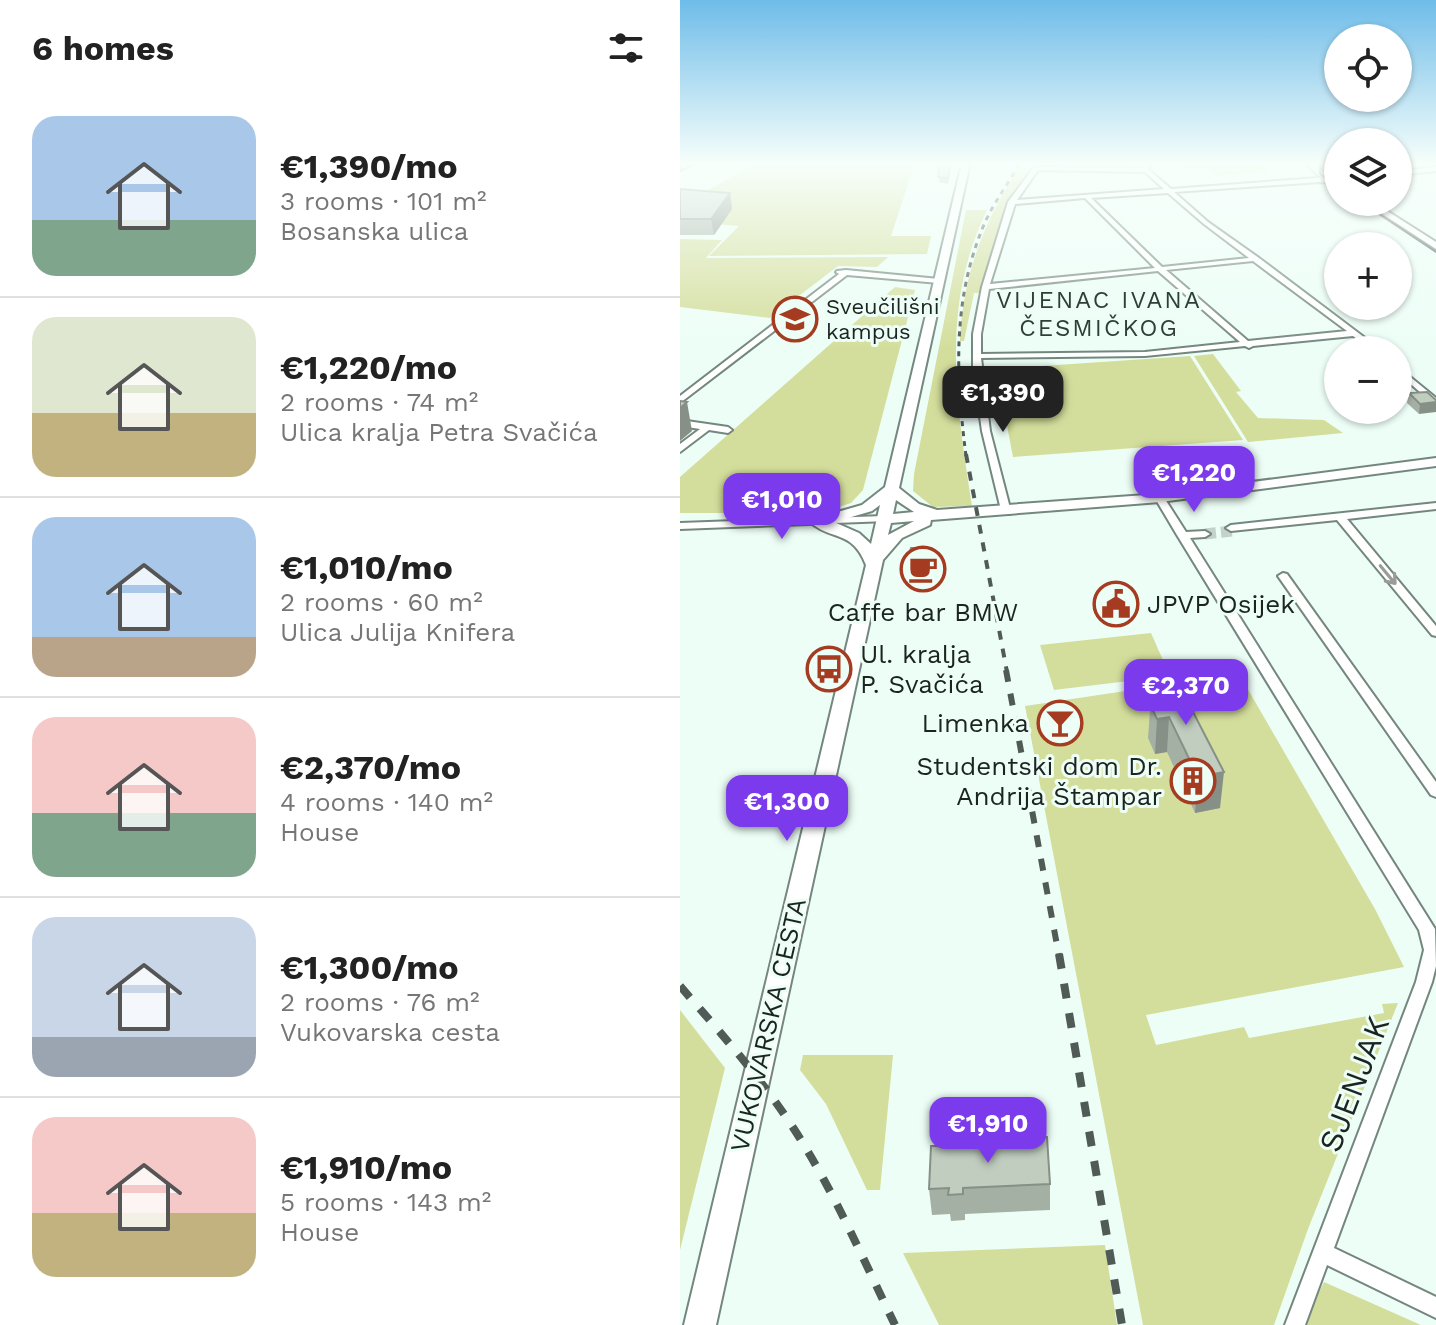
<!DOCTYPE html>
<html lang="en">
<head>
<meta charset="utf-8">
<style>
  body { margin:0; font-family:"Work Sans",sans-serif; background:#f6f6f6; color:#222; height:100vh; display:flex; flex-direction:column; font-size:30px; white-space:nowrap }
  * { box-sizing:border-box; margin:0 }
  p { font-size:26px; color:#767676 }
  .icon { flex:none; width:44px; height:44px; fill:none; stroke:currentColor; stroke-width:2; stroke-linecap:round; stroke-linejoin:round }
  .map { position:relative; flex:1; overflow:hidden }
  .details { display:flex; flex-direction:column; background:#fff; width:680px }
  .details>* { flex:none }
  .fabs { position:absolute; left:644px; top:24px; display:grid; gap:16px }
  .fabs a { display:grid; place-items:center; width:88px; height:88px; border-radius:50%; background:#fff; box-shadow:0 2px 6px #0004; font-size:40px }
  .price { position:absolute; translate:-50% -68px; padding:0 18px; border-radius:16px; background:#7c3aed; color:#fff; font-size:26px; line-height:52px; filter:drop-shadow(0 2px 4px #0008) }
  .price::after { content:''; position:absolute; left:50%; top:48px; width:24px; height:18px; margin-left:-12px; background:inherit; clip-path:polygon(0 0,100% 0,50% 100%) }
  .price.selected { background:#222; color:#fff }
  ul { padding:0; list-style:none }
  li { display:flex; align-items:center; gap:24px; height:200px; padding:0 32px }
  li+li { border-top:2px solid #e0e0e0 }
  li span { display:grid; place-items:center; flex:none; width:224px; height:160px; border-radius:24px; color:#555 }
  li>.icon { margin-inline-start:auto }
  span .icon { width:96px; height:96px; fill:#fffc; stroke-width:1 }
  li b { font-size:34px }
  h2 { display:flex; justify-content:space-between; align-items:center; height:96px; padding:0 32px; font-size:34px }
  main { display:flex; flex:1; min-height:0 }
  .map>svg:first-child { display:block }
</style>
</head>
<body>
<main>
<section class="details">
<h2>6 homes<svg class="icon" aria-label="filters" viewBox="0 0 24 24"><path d="M4 7h16M4 17h16"/><circle cx="9" cy="7" r="2"/><circle cx="15" cy="17" r="2"/></svg></h2>
<ul>
<li><span style="background:linear-gradient(#a9c7e8 65%,#7fa58c 0)"><svg class="icon" aria-label="home" viewBox="0 0 24 24"><path d="M3 11l9-7 9 7M6 9v11h12V9"/></svg></span><div><b>€1,390/mo</b><p>3 rooms · 101 m²</p><p>Bosanska ulica</p></div></li>
<li><span style="background:linear-gradient(#dfe7d0 60%,#c2b280 0)"><svg class="icon" aria-label="home" viewBox="0 0 24 24"><path d="M3 11l9-7 9 7M6 9v11h12V9"/></svg></span><div><b>€1,220/mo</b><p>2 rooms · 74 m²</p><p>Ulica kralja Petra Svačića</p></div></li>
<li><span style="background:linear-gradient(#a9c7e8 75%,#b9a48a 0)"><svg class="icon" aria-label="home" viewBox="0 0 24 24"><path d="M3 11l9-7 9 7M6 9v11h12V9"/></svg></span><div><b>€1,010/mo</b><p>2 rooms · 60 m²</p><p>Ulica Julija Knifera</p></div></li>
<li><span style="background:linear-gradient(#f6c9c9 60%,#7fa58c 0)"><svg class="icon" aria-label="home" viewBox="0 0 24 24"><path d="M3 11l9-7 9 7M6 9v11h12V9"/></svg></span><div><b>€2,370/mo</b><p>4 rooms · 140 m²</p><p>House</p></div></li>
<li><span style="background:linear-gradient(#c9d6e8 75%,#9aa5b1 0)"><svg class="icon" aria-label="home" viewBox="0 0 24 24"><path d="M3 11l9-7 9 7M6 9v11h12V9"/></svg></span><div><b>€1,300/mo</b><p>2 rooms · 76 m²</p><p>Vukovarska cesta</p></div></li>
<li><span style="background:linear-gradient(#f6c9c9 60%,#c2b280 0)"><svg class="icon" aria-label="home" viewBox="0 0 24 24"><path d="M3 11l9-7 9 7M6 9v11h12V9"/></svg></span><div><b>€1,910/mo</b><p>5 rooms · 143 m²</p><p>House</p></div></li>
</ul>
</section>
<div class="map">
<svg width="756" height="1325" viewBox="0 0 756 1325">
  <rect width="100%" height="100%" fill="#edfef7"/>
  <!-- green -->
  <g fill="#d4de9c">
    <path d="M78,163H235L211,236H251L247,254L29,256L59,226L0,221V205Z"/>
    <path d="M496,163C517,163 576,157 589,171L536,176L531,170L492,166Z"/>
    <path d="M340,167H354L326,206L302,293H294L284,341H280C283,275 303,222 340,167Z"/>
    <path d="M286,210H307C260,306 276,404 292,506L253,507L233,491L234,474Z"/>
    <path d="M0,239L42,240L26,258L208,257L197,267L158,266L90,318L0,307Z"/>
    <path d="M215,287L235,290L183,490L171,503L140,513H0V477Z"/>
    <path d="M533,354L561,391L556,392L578,418L644,420L663,433L568,442L514,356Z"/>
    <path d="M510,356L563,440L333,457L316,369Z"/>
    <path d="M471,633L490,676L374,690L360,645Z"/>
    <path d="M559,674L695,909L724,967L466,1015L476,1045L564,1027L569,1038L704,1013L702,1004L718,1003L628,1229L594,1325H463L345,706Z"/>
    <path d="M0,1010L45,1068L0,1250Z"/>
    <path d="M123,1055H213L200,1190H187L146,1104L120,1070Z"/>
    <path d="M425,1245L437,1325H259L223,1253Z"/>
    <path d="M644,1282L741,1325H623Z"/>
  </g>
  <g fill="none" stroke-linecap="round" stroke-linejoin="round">
    <!-- minor-tunnel -->
    <path stroke="#c3d2cc" stroke-width="11" stroke-dasharray="11 5" stroke-linecap="butt" d="M525,534L553,531"/>
    <!-- minor casing -->
    <g stroke="#74877f" stroke-width="4">
      <g id="minor">
        <path d="M463,163H469V170L491,189L638,178L645,174L648,176L645,179L658,180L656,183L640,182L494,192L528,222L579,258L701,350H692L673,336L573,346L569,348L565,346L465,356L301,358L310,431L331,512L330,514H322L302,431L293,368V334L302,287L328,202L354,167L463,168ZM358,170L465,172L484,189L337,200ZM488,193L524,224L569,258L482,267L411,198ZM405,198L475,268L310,284L335,204ZM573,261L667,331L568,341L486,270ZM478,271L560,342L465,352L301,354V334L309,289Z"/>
        <path d="M756,167V171L718,175V171Z"/>
        <path d="M166,270L259,279L262,281L259,283L167,275L0,403V396L159,274L156,272L157,271Z"/>
        <path d="M718,367L756,398V406L718,373Z"/>
        <path d="M0,420L48,427L52,430L48,433L29,430L0,452V444L20,429L0,426Z"/>
        <path d="M480,495L483,496L506,532L525,531L530,534L525,537L510,538L755,929L756,966L752,982L654,1248L756,1297V1318L647,1265L625,1325H605L736,982L744,950L739,930L497,535L475,498Z"/>
        <path d="M756,503V509L667,519L756,626V636L752,635L657,520L551,531L546,528L551,525Z"/>
        <path d="M204,516L208,517V521L0,529V523Z"/>
        <path d="M603,573L607,574L756,782V797L751,795L598,576Z"/>
      </g>
    </g>
    <!-- tertiary casing -->
    <g stroke="#74877f" stroke-width="4">
      <g id="tertiary">
        <path d="M625,163H633L644,172L658,175V179L639,176Z"/>
        <path d="M684,202H693L756,242V249Z"/>
      </g>
    </g>
    <!-- secondary casing -->
    <g stroke="#74877f" stroke-width="4">
      <g id="secondary">
        <path d="M3,163H13L0,170Z"/>
        <path d="M282,163H290L219,488L239,504L257,510L480,494L756,458V466L480,502L251,520L250,525L222,538L203,560L36,1325H4L186,565C172,529 151,541 130,522L133,519L182,505L205,487ZM216,500L234,512L213,514ZM200,505L191,544L179,533L154,522L192,511ZM234,521L208,535L211,523Z"/>
      </g>
    </g>
    <!-- minor -->
    <use href="#minor" fill="#fff" fill-rule="evenodd"/>
    <!-- tertiary -->
    <use href="#tertiary" fill="#fff" fill-rule="evenodd"/>
    <!-- secondary -->
    <use href="#secondary" fill="#fff" fill-rule="evenodd"/>
    <!-- tram -->
    <g stroke="#505a56" stroke-width="2">
      <path d="M640,163V174L658,187"/>
      <path d="M0,171L17,163"/>
      <path d="M681,202L756,252"/>
    </g>
    <!-- rail-far3 -->
    <path stroke="#505a56" stroke-width="3" stroke-dasharray="5 5" stroke-linecap="butt" d="M286,456C276,377 272,302 303,227C312,205 328,184 340,163"/>
    <!-- rail-far2 -->
    <path stroke="#505a56" stroke-width="4" stroke-dasharray="9 9" stroke-linecap="butt" d="M286,454L327,672"/>
    <!-- rail-far1 -->
    <path stroke="#505a56" stroke-width="6" stroke-dasharray="12 12" stroke-linecap="butt" d="M326,670L379,956"/>
    <!-- rail -->
    <g stroke="#505a56" stroke-width="8" stroke-dasharray="15 15" stroke-linecap="butt">
      <path d="M379,954L442,1325"/>
      <path d="M0,986C40,1032 81,1078 114,1129C154,1191 183,1259 215,1325"/>
    </g>
  </g>
  <!-- wall -->
  <g fill="#a5b0a4">
    <path d="M260,163H272L268,184L259,182Z"/>
    <path d="M0,189L50,193L52,209L34,235H0Z"/>
    <path d="M747,392L739,414L727,403L729,393Z"/>
    <path d="M251,548L252,559L248,580H227L226,568Z"/>
    <path d="M472,682L540,808L515,813L487,752L475,754L468,738Z"/>
    <path d="M295,1146L370,1184V1210L285,1214V1220L271,1221L270,1214L252,1215L249,1189Z"/>
  </g>
  <!-- shaded-wall -->
  <g fill="#869086">
    <path d="M50,193L52,209L34,235L31,219Z"/>
    <path d="M7,402L12,431L0,441V408Z"/>
    <path d="M756,402V412L739,414L740,404Z"/>
    <path d="M251,548L252,559L248,580L247,569Z"/>
    <path d="M489,717L487,752L475,754L477,719Z"/>
    <path d="M389,722V729L376,730V724Z"/>
    <path d="M544,772L540,808L515,813L518,777Z"/>
  </g>
  <!-- building -->
  <g fill="#c0cdbf" stroke="#869086" stroke-width="2">
    <path d="M260,163H271L268,178L258,177Z"/>
    <path d="M0,189L50,193L31,219H0Z"/>
    <path d="M747,392L756,400V402L740,404L729,393Z"/>
    <path d="M0,401L7,402L0,408Z"/>
    <path d="M231,548H251L247,569L226,568Z"/>
    <path d="M496,679L544,772L518,777L489,717L477,719L469,702L481,701L472,682Z"/>
    <path d="M385,710L389,722L376,724L372,712Z"/>
    <path d="M367,1137L370,1184L283,1188V1194L268,1195L269,1188L249,1189L251,1146H258V1141L294,1139V1146L348,1144V1138Z"/>
  </g>
  <!-- one-way arrows -->
  <defs><path id="oneway-shaft" d="M-6 0H5M1.5-3L5.5 0L1.5 3" fill="none" stroke-width="1.6" stroke-linecap="round" stroke-linejoin="round" transform="scale(2)"/></defs>
  <use stroke="#999c9b" href="#oneway-shaft" transform="translate(708 575) rotate(50)"/>
  <!-- sky -->
  <linearGradient id="sky" x2="0" y2="1"><stop stop-color="#6ebce9"/><stop offset="0.47" stop-color="#f7fffb"/><stop offset="1" stop-color="#f7fffb" stop-opacity="0"/></linearGradient>
  <rect width="756" height="348" fill="url(#sky)"/>
  <!-- icons -->
  <defs>
    <g id="university-ring" transform="scale(2.3)"><circle r="9.5" fill="#edfef7" stroke="#a53c21" stroke-width="1.5"/><path d="M0-5L7-2L0 1L-7-2ZM-4 1L0 2.5L4 1V4Q0 6-4 4Z" fill="#a53c21"/></g>
    <g id="cafe-ring" transform="scale(2.3)"><circle r="9.5" fill="#edfef7" stroke="#a53c21" stroke-width="1.5"/><path d="M-5.5-4.5H6V0H3Q3 3.5 0 3.5H-2.5Q-5.5 3.5-5.5 0ZM3-3.2v2h1.7v-2ZM-6 4.5H4V6H-6Z" fill="#a53c21"/></g>
    <g id="civic-ring" transform="scale(2.3)"><circle r="9.5" fill="#edfef7" stroke="#a53c21" stroke-width="1.5"/><path d="M-.6-6.5H3V-4.5H.6V-3L4-1V1h2V6H-6V1h2V-1L-.6-3ZM-1.2 2.5V6h2.4V2.5Z" fill="#a53c21"/></g>
    <g id="bus-ring" transform="scale(2.3)"><circle r="9.5" fill="#edfef7" stroke="#a53c21" stroke-width="1.5"/><path d="M-5-6H5V4H4V6H2V4H-2V6H-4V4H-5ZM-3.5-4V0h7V-4ZM-3.5 1.2v1.5H-2V1.2ZM2 1.2v1.5H3.5V1.2Z" fill="#a53c21"/></g>
    <g id="bar-ring" transform="scale(2.3)"><circle r="9.5" fill="#edfef7" stroke="#a53c21" stroke-width="1.5"/><path d="M-6-5H6L.8 .8V4.5H3.5V6h-7V4.5H-.8V.8Z" fill="#a53c21"/></g>
    <g id="building-ring" transform="scale(2.3)"><circle r="9.5" fill="#edfef7" stroke="#a53c21" stroke-width="1.5"/><path d="M-4-6H4V6H1V3H-1V6H-4ZM-2.5-4.3h1.7v1.8h-1.7ZM.8-4.3h1.7v1.8H.8ZM-2.5-1h1.7V.8h-1.7ZM.8-1h1.7V.8H.8Z" fill="#a53c21"/></g>
  </defs>
  <g fill-rule="evenodd">
    <use href="#university-ring" x="115" y="319"/>
    <use href="#cafe-ring" x="243" y="569"/>
    <use href="#civic-ring" x="436" y="604"/>
    <use href="#bus-ring" x="149" y="669"/>
    <use href="#bar-ring" x="380" y="723"/>
    <use href="#building-ring" x="513" y="781"/>
  </g>
  <g text-anchor="middle" stroke-width="6" stroke-linejoin="round" paint-order="stroke">
    <!-- far-poi labels -->
    <g font-size="22" fill="#1c2421" stroke="#edfef7" text-anchor="start">
      <text x="146" y="314">Sveučilišni<tspan x="146" dy="25">kampus</tspan></text>
    </g>
    <!-- far-neighbourhood labels -->
    <g font-size="24" letter-spacing="2" fill="#2e3f38" stroke="#edfef7">
      <text x="419" y="308">VIJENAC IVANA<tspan x="419" dy="28">ČESMIČKOG</tspan></text>
    </g>
    <!-- poi labels -->
    <g font-size="26" fill="#1c2421" stroke="#edfef7" text-anchor="start">
      <text x="467" y="613">JPVP Osijek</text>
      <text x="243" y="621" text-anchor="middle">Caffe bar BMW</text>
      <text x="180" y="663">Ul. kralja<tspan x="180" dy="30">P. Svačića</tspan></text>
      <text x="349" y="732" text-anchor="end">Limenka</text>
      <text x="482" y="775" text-anchor="end">Studentski dom Dr.<tspan x="482" dy="30">Andrija Štampar</tspan></text>
    </g>
    <!-- street labels -->
    <g font-size="26" fill="#1c2421" stroke="#edfef7">
      <text transform="translate(88 1025) rotate(-77)" y="9">VUKOVARSKA CESTA</text>
    </g>
    <!-- near-street labels -->
    <g font-size="32" fill="#1c2421" stroke="#edfef7">
      <text transform="translate(674 1084) rotate(-69)" y="11">SJENJAK</text>
    </g>
  </g>
</svg>
<div class="fabs">
<a><svg class="icon" aria-label="locate" viewBox="0 0 24 24"><circle cx="12" cy="12" r="6"/><path d="M12 2v4M12 18v4M2 12h4M18 12h4"/></svg></a>
<a><svg class="icon" aria-label="layers" viewBox="0 0 24 24"><path d="M12 4l9 5-9 5-9-5zM3 14l9 5 9-5"/></svg></a>
<a>+</a>
<a>−</a>
</div>
<b class="price selected" style="left:323px;top:434px">€1,390</b>
<b class="price" style="left:514px;top:514px">€1,220</b>
<b class="price" style="left:102px;top:541px">€1,010</b>
<b class="price" style="left:506px;top:727px">€2,370</b>
<b class="price" style="left:107px;top:843px">€1,300</b>
<b class="price" style="left:308px;top:1165px">€1,910</b>
</div>
</main>
</body>
</html>
